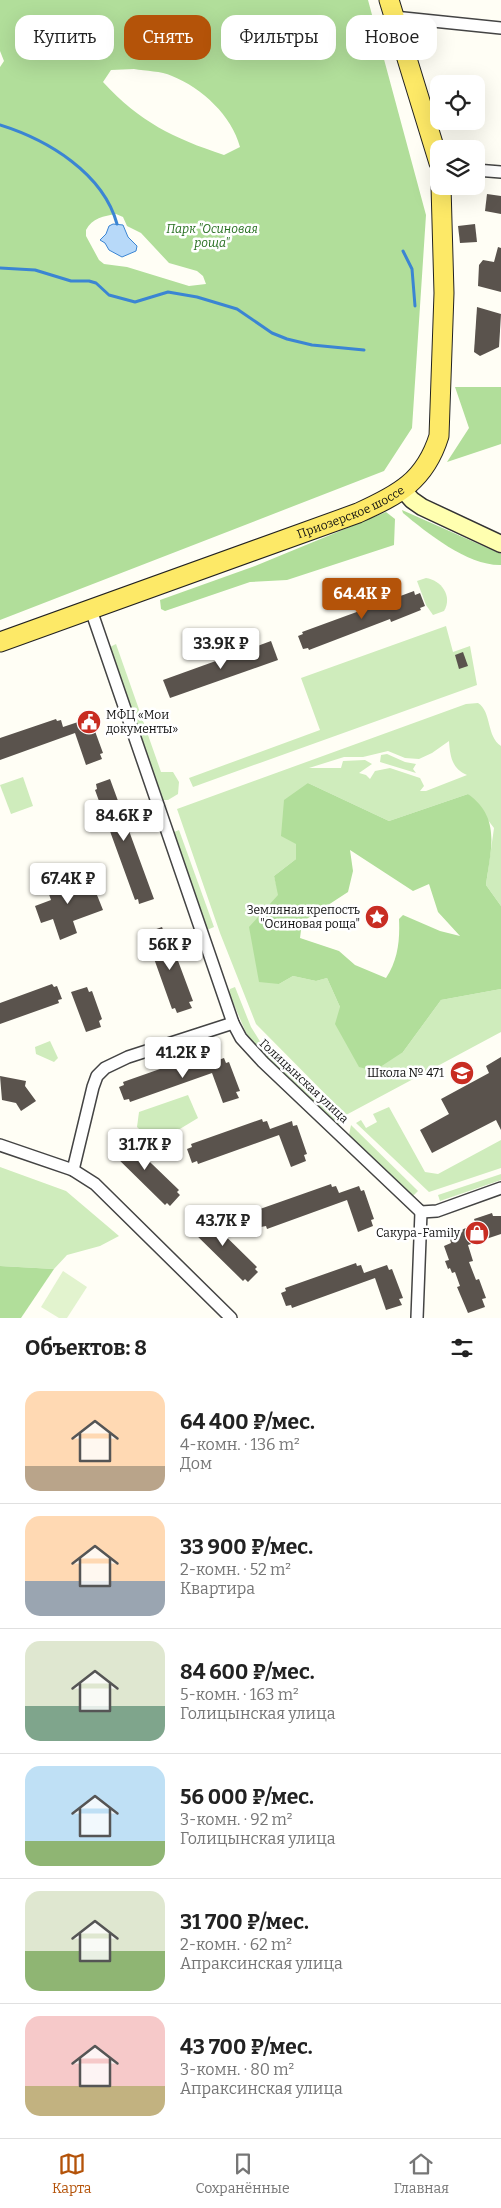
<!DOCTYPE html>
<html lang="ru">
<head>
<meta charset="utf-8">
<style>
  body { margin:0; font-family:Bitter,serif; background:#f2f2f2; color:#222; height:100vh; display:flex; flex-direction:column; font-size:19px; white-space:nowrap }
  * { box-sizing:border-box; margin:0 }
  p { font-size:16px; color:#767676 }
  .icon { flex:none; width:28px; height:28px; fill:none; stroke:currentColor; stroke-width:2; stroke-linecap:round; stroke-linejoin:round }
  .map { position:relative; height:1318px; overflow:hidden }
  .side { display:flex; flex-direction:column; background:#fff; flex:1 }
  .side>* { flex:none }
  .banner { position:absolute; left:15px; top:15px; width:471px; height:45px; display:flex; gap:10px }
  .tools { position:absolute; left:430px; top:75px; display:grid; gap:10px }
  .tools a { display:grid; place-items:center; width:55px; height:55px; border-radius:10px; background:#fff; box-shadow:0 5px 20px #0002; font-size:25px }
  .price { position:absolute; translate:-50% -42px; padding:0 11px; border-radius:5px; background:#fff; color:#222; font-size:16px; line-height:32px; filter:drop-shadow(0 1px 2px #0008) }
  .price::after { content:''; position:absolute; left:50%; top:30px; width:15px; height:11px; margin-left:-8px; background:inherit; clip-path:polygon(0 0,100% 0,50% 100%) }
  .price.current { background:#b45309; color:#fff }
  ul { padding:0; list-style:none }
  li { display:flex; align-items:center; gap:15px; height:125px; padding:0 25px }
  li+li { border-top:1px solid #e0e0e0 }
  li span { display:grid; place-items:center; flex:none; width:140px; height:100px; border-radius:15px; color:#555 }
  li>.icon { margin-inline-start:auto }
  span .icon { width:60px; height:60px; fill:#fffc; stroke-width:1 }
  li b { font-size:21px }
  h2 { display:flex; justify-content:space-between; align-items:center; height:60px; padding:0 25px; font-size:21px }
  .tag { padding:0 18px; border-radius:15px; background:#fff; box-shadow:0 5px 20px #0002; font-size:18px; line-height:45px }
  .tag.current { background:#b45309; color:#fff }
  .dock { display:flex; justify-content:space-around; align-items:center; height:70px; border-top:1px solid #e0e0e0; background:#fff; font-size:14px; color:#767676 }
  .dock a { display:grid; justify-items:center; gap:2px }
  .dock .current { color:#b45309 }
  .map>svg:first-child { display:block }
</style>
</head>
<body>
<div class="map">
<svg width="501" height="1318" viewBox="0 0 501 1318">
  <rect width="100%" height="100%" fill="#fffef5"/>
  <!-- green -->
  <g fill="#cfecbc" fill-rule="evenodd">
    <path d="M426,578C441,580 453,596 444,611L433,615L426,605L417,581Z"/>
    <path d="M446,626L453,652L470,646L477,685L193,787L189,778L320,730L301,678Z"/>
    <path d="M116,644L161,772H173L179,782L178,794L168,800H161L108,648Z"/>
    <path d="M478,703C492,712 486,736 501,746V906L486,885L494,828L468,794L389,821L308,783L296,844V859L274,876L279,895V984L293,976L316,981L327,978L340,1007L403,1052L441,1000L501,989V1032L346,1115L256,1024L220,933L177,809L466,704ZM449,741C450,756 452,769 467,775L426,791H420L424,786L420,778L390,768L375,771L370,779L366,775L359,773L372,764L365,760L343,761L341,768H309L344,757H363L388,751L405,758L419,759L432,753Z"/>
    <path d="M387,754L405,762L416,764L413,769L416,773L380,762L381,755Z"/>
    <path d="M23,777L33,806L11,814L0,785Z"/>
    <path d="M179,830L214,927L207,930L172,833Z"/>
    <path d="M235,987L251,1027L266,1051L344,1121L336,1125L250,1042L229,993L230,989Z"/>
    <path d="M50,1041L58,1058L54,1062L36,1054L35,1047Z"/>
    <path d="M188,1095L198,1118L155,1144L137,1127L139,1112Z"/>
    <path d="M389,1107L425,1172L438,1174L501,1140V1168L429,1192L356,1123L361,1120L366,1128L377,1122L373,1114Z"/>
    <path d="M351,1125L418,1191L413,1196L349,1135Z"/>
    <path d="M0,1167L66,1191L119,1236L100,1246L67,1255L54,1269L0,1266Z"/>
    <path d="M501,1174V1180L440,1201L438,1195Z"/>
  </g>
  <!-- forest -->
  <g fill="#b1de9a" fill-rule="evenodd">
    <path d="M0,0H368L426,215L412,428L384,471L0,620V67L4,61L0,51ZM134,69C146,71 161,71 172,76C202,88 232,116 240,147L224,155C173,138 140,122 103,82L111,70ZM116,214L123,217L127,226L141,233L169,263L197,271L203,276L206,284L189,286L127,267L104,264L99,260L86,236V230C92,218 104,216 116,214Z"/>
    <path d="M455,387H501V444L447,462L469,428Z"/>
    <path d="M402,510L501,554V565C468,566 427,533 403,513Z"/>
    <path d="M386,512L395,519L394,545L287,580L250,582L165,611L161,609L160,600L255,566Z"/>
    <path d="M308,783L389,821L468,794C501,818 491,848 486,885L501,906V989L441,1000L403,1052L374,1071L359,1067L335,1024L340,1007L327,978L316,981L293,976L279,984L259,982L249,927L278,895L274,876L296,859V844L281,836L284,800ZM350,850L413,891L429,884L438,912L460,936L440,931L403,915L399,919C400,940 398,960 386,978L355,965L339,951L300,938L302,922L348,892L353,871Z"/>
    <path d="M0,1266L54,1269L21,1318H0Z"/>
  </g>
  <!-- pitch -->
  <path fill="#e2f3ce" d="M63,1271L87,1287L67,1318H59L41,1307Z"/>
  <!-- water -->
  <path fill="#b7d9f9" stroke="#3b85d3" d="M113,224L123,225L128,237L137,246L136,251L122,257L109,250L105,243L100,240L106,234L109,226Z"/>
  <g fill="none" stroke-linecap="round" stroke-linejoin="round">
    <!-- stream -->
    <g stroke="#3b85d3" stroke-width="3">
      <path d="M0,125C48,140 103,173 117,224"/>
      <path d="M403,251L412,269L415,306"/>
      <path d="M0,268L35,270L71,281H89L96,283L109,295L135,302L168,292L197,297L237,309L272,333L287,339L312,345L364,350"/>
    </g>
  </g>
  <!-- building -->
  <g fill="#5a534d">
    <path d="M487,194L501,196V214L485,211Z"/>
    <path d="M475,224L477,242L460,243L458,226Z"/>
    <path d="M498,247L501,248V292L478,286L479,265L483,260L494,262Z"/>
    <path d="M477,307L501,314L499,347L480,356L474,352Z"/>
    <path d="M414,591L415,595L420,593L425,606L420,608L421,610L391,622L390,619L309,650L308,648L303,649L298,636L303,634L302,632Z"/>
    <path d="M271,641L278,660L170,698L163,680Z"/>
    <path d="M463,652L468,666L459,669L455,655Z"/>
    <path d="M56,719L57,721L61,720L63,727L87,719L89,724L92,723L103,753L100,754L102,759L86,765L75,733L0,760V738Z"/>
    <path d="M110,779L154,899L139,904L138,899L135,900L95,790L97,789L96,784Z"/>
    <path d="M62,876L66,889L91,880L103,910L73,921L77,933L60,940L53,919L41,923L35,906L51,900L45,883Z"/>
    <path d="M162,927L165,935L168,934L193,1001L189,1002L192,1008L177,1013L175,1008L172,1009L147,939L150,938L148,932Z"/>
    <path d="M52,984L54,987L57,986L62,999L58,1000L59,1003L0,1024V1003Z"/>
    <path d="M87,987L89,992L92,991L102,1019L99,1021L101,1027L86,1032L71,992Z"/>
    <path d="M194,1057L195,1060L199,1059L201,1066L224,1058L226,1063L229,1062L240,1091L236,1092L239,1098L223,1103L212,1073L130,1102L129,1099L124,1100L119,1087L124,1085L123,1082Z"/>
    <path d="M501,1057V1130L496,1120L432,1153L420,1130L449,1114L441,1099L489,1073L486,1066Z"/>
    <path d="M0,1076L26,1081L25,1086L36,1101L21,1111L16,1103L2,1100Z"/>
    <path d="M262,1119L263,1122L267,1121L270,1129L292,1121L293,1126L297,1125L307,1154L304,1155L306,1161L291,1167L279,1135L198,1164L197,1161L192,1163L187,1149L192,1147L191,1144Z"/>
    <path d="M119,1136L123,1140L125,1138L179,1190L177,1192L180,1195L170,1206L167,1203L165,1205L111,1152L113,1150L109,1146Z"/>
    <path d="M331,1184L332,1187L336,1186L339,1193L359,1186L361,1191L364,1190L374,1219L371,1220L373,1226L358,1232L347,1200L267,1229L266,1226L261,1227L256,1214L261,1212L260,1209Z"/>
    <path d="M197,1212L201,1216L203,1214L257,1267L255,1269L258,1272L248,1282L245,1279L243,1281L189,1228L191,1226L187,1222Z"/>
    <path d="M492,1213L493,1216H501V1234L468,1245L473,1261L469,1262L476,1280L479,1279L486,1298L482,1299L485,1307L468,1313L457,1287L460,1286L455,1272L452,1273L450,1268L448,1269L445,1261L449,1260L444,1246L451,1243L450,1239L454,1238L453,1234L470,1226V1224L475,1222L474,1219Z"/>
    <path d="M356,1263L357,1266L361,1265L364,1273L387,1265L389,1270L392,1269L403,1298L399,1299L402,1305L386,1310L375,1278L292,1308L291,1305L286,1306L281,1293L286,1291L285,1288Z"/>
  </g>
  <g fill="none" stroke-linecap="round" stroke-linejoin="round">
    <!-- street casing -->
    <g stroke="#444" stroke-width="14">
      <g id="street">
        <path d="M394,17L501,28"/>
        <path d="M476,170L501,172"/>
        <path d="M91,610L233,1023L241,1038L263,1062L421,1212L437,1211L501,1188"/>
        <path d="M0,1145L73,1170L95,1184L231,1318"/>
        <path d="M73,1170L93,1087L97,1076L105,1068L128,1057L233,1023"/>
        <path d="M417,1318L421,1212"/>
      </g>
    </g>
    <!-- secondary casing -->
    <g stroke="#333" stroke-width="19">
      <path id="secondary" d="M403,490L412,500L422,507L501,544"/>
    </g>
    <!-- primary casing -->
    <g stroke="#222" stroke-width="21">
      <g id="primary">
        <path d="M389,0L439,163"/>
        <path id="s1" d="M0,642L358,513C398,495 425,481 439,436L444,293L441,186"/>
      </g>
    </g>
    <!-- street -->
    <use href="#street" stroke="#fff" stroke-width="11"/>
    <!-- secondary -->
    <use href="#secondary" stroke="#ffffb0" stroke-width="16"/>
    <!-- primary -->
    <use href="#primary" stroke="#fde967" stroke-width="19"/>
  </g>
  <!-- icons -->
  <defs>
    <g id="civic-disc" transform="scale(1.25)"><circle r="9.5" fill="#c82d22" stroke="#fff"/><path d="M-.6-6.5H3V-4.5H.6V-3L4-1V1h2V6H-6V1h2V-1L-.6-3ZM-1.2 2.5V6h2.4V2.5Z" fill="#fff"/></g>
    <g id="sight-disc" transform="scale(1.25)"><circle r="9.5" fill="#c82d22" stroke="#fff"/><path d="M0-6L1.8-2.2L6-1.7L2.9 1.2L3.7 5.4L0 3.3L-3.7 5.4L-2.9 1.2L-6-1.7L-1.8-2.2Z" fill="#fff"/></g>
    <g id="school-disc" transform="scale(1.25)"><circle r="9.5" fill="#c82d22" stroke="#fff"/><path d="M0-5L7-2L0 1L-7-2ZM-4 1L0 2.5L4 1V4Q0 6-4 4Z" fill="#fff"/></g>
    <g id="shop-disc" transform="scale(1.25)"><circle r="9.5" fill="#c82d22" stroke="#fff"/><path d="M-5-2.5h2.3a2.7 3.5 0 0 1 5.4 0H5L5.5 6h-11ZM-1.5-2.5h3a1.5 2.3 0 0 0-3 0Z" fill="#fff"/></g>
  </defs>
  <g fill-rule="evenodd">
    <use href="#civic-disc" x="89" y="722"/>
    <use href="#sight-disc" x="377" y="917"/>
    <use href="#school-disc" x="462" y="1073"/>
    <use href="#shop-disc" x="477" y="1233"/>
  </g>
  <g text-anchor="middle" stroke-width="5" stroke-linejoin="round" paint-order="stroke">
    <!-- park labels -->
    <g font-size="12" font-style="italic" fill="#246d1d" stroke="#fff">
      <text x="212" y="233">Парк "Осиновая<tspan x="212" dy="14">роща"</tspan></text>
    </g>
    <!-- street labels -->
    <g font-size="12" fill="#111" stroke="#fff">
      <text dy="4" stroke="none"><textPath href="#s1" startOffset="374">Приозерское шоссе</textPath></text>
      <text transform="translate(304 1081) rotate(43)" y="4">Голицынская улица</text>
    </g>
    <!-- poi labels -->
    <g font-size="12" fill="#111" stroke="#fff" text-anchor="end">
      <text x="106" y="719" text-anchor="start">МФЦ «Мои<tspan x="106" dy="14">документы»</tspan></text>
      <text x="360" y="914">Земляная крепость<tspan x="360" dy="14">"Осиновая роща"</tspan></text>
      <text x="444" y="1077">Школа № 471</text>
      <text x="460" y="1237">Сакура-Family</text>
    </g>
  </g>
</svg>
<div class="tools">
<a><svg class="icon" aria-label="locate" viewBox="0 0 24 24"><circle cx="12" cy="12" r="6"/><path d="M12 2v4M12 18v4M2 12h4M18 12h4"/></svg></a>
<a><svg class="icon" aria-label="layers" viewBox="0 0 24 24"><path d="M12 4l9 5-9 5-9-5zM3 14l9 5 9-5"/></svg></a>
</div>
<b class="price current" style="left:362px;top:620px">64.4K ₽</b>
<b class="price" style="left:221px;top:670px">33.9K ₽</b>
<b class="price" style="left:124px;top:842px">84.6K ₽</b>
<b class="price" style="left:68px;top:905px">67.4K ₽</b>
<b class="price" style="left:170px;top:971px">56K ₽</b>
<b class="price" style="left:183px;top:1079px">41.2K ₽</b>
<b class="price" style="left:145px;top:1171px">31.7K ₽</b>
<b class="price" style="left:223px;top:1247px">43.7K ₽</b>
<div class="banner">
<a class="tag">Купить</a>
<a class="tag current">Снять</a>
<a class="tag">Фильтры</a>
<a class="tag">Новое</a>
</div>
</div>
<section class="side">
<h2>Объектов: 8<svg class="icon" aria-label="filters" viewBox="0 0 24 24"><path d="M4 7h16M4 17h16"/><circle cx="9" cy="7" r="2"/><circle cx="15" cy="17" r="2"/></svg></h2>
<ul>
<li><span style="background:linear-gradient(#ffd9b3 75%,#b9a48a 0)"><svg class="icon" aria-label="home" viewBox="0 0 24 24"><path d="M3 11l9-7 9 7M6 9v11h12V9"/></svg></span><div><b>64 400 ₽/мес.</b><p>4-комн. · 136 m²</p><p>Дом</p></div></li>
<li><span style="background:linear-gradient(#ffd9b3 65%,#9aa5b1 0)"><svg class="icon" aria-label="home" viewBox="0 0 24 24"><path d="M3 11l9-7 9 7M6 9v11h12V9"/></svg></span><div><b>33 900 ₽/мес.</b><p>2-комн. · 52 m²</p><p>Квартира</p></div></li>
<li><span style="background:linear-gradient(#dfe7d0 65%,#7fa58c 0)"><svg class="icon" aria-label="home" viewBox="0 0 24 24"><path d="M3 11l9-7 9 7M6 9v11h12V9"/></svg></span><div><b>84 600 ₽/мес.</b><p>5-комн. · 163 m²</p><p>Голицынская улица</p></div></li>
<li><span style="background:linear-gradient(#bfe0f5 75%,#8fb573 0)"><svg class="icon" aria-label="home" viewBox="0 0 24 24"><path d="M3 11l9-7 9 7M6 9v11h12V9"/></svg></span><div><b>56 000 ₽/мес.</b><p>3-комн. · 92 m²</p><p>Голицынская улица</p></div></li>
<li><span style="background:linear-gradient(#dfe7d0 60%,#8fb573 0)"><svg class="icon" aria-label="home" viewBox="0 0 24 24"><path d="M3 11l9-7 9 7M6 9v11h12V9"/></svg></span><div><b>31 700 ₽/мес.</b><p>2-комн. · 62 m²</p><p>Апраксинская улица</p></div></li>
<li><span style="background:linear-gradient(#f6c9c9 70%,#c2b280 0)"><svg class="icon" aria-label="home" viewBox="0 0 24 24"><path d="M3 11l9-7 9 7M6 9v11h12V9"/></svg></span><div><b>43 700 ₽/мес.</b><p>3-комн. · 80 m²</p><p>Апраксинская улица</p></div></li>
</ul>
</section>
<nav class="dock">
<a class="current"><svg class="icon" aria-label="map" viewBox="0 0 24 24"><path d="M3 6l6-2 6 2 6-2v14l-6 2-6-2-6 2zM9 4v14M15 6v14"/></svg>Карта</a>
<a><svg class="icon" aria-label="saved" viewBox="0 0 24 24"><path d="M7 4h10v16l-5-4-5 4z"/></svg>Сохранённые</a>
<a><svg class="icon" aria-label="home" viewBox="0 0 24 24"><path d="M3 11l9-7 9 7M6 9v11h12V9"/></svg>Главная</a>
</nav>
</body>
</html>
